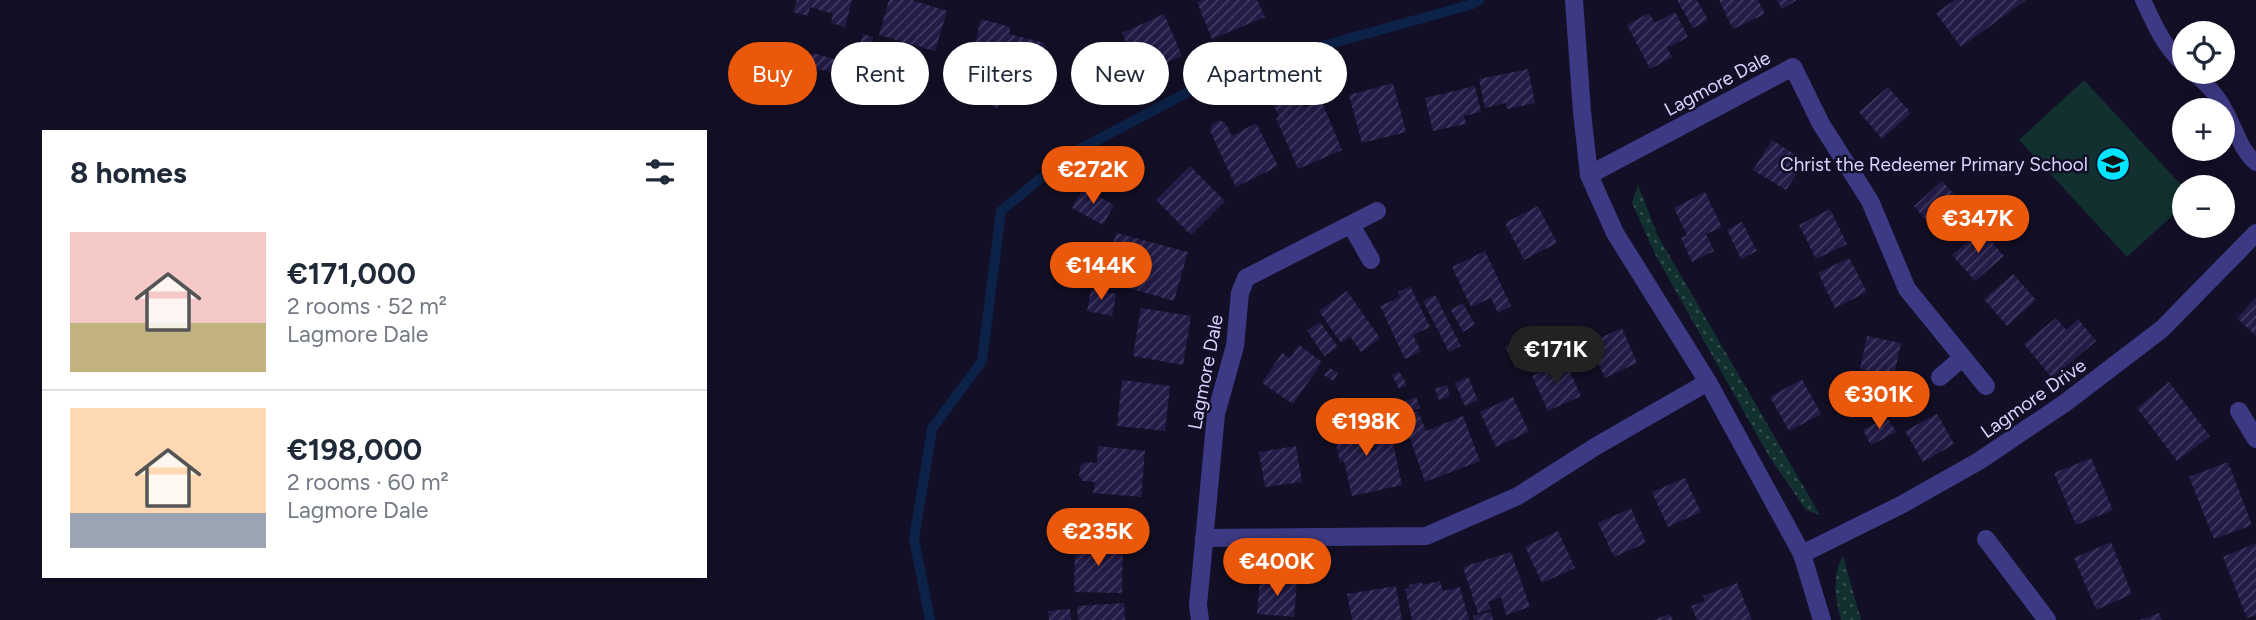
<!DOCTYPE html>
<html lang="en">
<head>
<meta charset="utf-8">
<style>
  body { margin:0; font-family:Figtree,sans-serif; background:#f6f6f7; color:#1f2937; height:100vh; display:flex; flex-direction:column; font-size:26px; white-space:nowrap }
  * { box-sizing:border-box; margin:0 }
  p { font-size:23px; color:#747a83 }
  .icon { flex:none; width:38px; height:38px; fill:none; stroke:currentColor; stroke-width:2; stroke-linecap:round; stroke-linejoin:round }
  .map { position:relative; flex:1; overflow:hidden }
  .sheet { position:absolute; left:42px; top:130px; width:665px; height:448px; display:flex; flex-direction:column; background:#fff; border-radius:0px; box-shadow:0 4px 18px #0003 }
  .sheet>* { flex:none }
  .guide { position:absolute; left:728px; top:42px; width:665px; height:63px; display:flex; gap:14px }
  .controls { position:absolute; left:2172px; top:21px; display:grid; gap:14px }
  .controls a { display:grid; place-items:center; width:63px; height:63px; border-radius:50%; background:#fff; box-shadow:0 4px 18px #0003; font-size:35px }
  .price { position:absolute; translate:-50% -60px; padding:0 16px; border-radius:24px; background:#ea580c; color:#fff; font-size:23px; line-height:46px; filter:drop-shadow(0 2px 4px #0008) }
  .price::after { content:''; position:absolute; left:50%; top:42px; width:21px; height:16px; margin-left:-10px; background:inherit; clip-path:polygon(0 0,100% 0,50% 100%) }
  .price.current { background:#222; color:#fff }
  ul { padding:0; list-style:none }
  li { display:flex; align-items:center; gap:21px; height:175px; padding:0 28px }
  li+li { border-top:2px solid #e0e1e3 }
  li span { display:grid; place-items:center; flex:none; width:196px; height:140px; border-radius:0px; color:#555 }
  li>.icon { margin-inline-start:auto }
  span .icon { width:84px; height:84px; fill:#fffc; stroke-width:1 }
  li b { font-size:30px }
  h2 { display:flex; justify-content:space-between; align-items:center; height:84px; padding:0 28px; font-size:30px }
  .tag { padding:0 24px; border-radius:32px; background:#fff; box-shadow:0 4px 18px #0003; font-size:24px; line-height:63px }
  .tag.current { background:#ea580c; color:#fff }
  .map>svg:first-child { display:block }
</style>
</head>
<body>
<div class="map">
<svg width="2256" height="620" viewBox="0 0 2256 620">
  <defs>
    <pattern id="grass-dots" width="8" height="8" patternUnits="userSpaceOnUse" patternTransform="scale(1.75)"><rect width="8" height="8" fill="#12302f"/><path d="M2 2h.1M6 6h.1" fill="none" stroke="#344d4e" stroke-width="1.8" stroke-linecap="round"/></pattern>
    <pattern id="building-hatch" width="6" height="6" patternUnits="userSpaceOnUse" patternTransform="scale(1.75)"><rect width="6" height="6" fill="#241b47"/><path d="M-1 1l2-2M0 6l6-6M5 7l2-2" fill="none" stroke="#433b63"/></pattern>
  </defs>
  <rect width="100%" height="100%" fill="#130f26"/>
  <!-- grass -->
  <g fill="url(#grass-dots)">
    <path d="M1638,185L1658,236L1820,515L1806,510L1770,458L1656,256L1632,203Z"/>
    <path d="M1843,556L1861,620H1841C1835,599 1832,574 1843,556Z"/>
  </g>
  <!-- green -->
  <path fill="#12302f" d="M2084,80L2184,188V205L2127,257L2019,140Z"/>
  <g fill="none" stroke-linecap="round" stroke-linejoin="round">
    <!-- stream -->
    <path stroke="#0c2248" stroke-width="10" d="M930,620L914,539L932,429L982,361L1001,211L1069,155L1222,74L1473,4L1479,0"/>
  </g>
  <!-- building -->
  <g fill="url(#building-hatch)">
    <path d="M797,0H852L845,27L831,23L833,14L810,7L808,16L793,12Z"/>
    <path d="M889,0H911L947,11L935,51L879,35Z"/>
    <path d="M1202,0H1257L1265,17L1212,39L1197,2Z"/>
    <path d="M1677,0H1697L1708,20L1693,28Z"/>
    <path d="M1719,0H1758L1765,14L1733,29Z"/>
    <path d="M1777,0H1797L1782,9Z"/>
    <path d="M1955,0H2026L1961,47L1936,13Z"/>
    <path d="M1675,12L1688,37L1667,48L1672,57L1650,69L1627,25L1649,13L1655,23Z"/>
    <path d="M1164,14L1182,56L1140,74L1122,33Z"/>
    <path d="M981,19L1010,27L1009,34L1045,43L1035,80L999,71L1001,65L971,58Z"/>
    <path d="M863,34L873,37L869,50L859,47Z"/>
    <path d="M957,46L965,49L962,59L954,57Z"/>
    <path d="M813,53L834,59L830,72L809,67Z"/>
    <path d="M1528,69L1535,103L1507,109L1505,103L1485,108L1479,79Z"/>
    <path d="M1393,83L1406,132L1362,143L1349,95Z"/>
    <path d="M1475,86L1481,112L1464,116L1466,124L1433,131L1425,98Z"/>
    <path d="M1888,87L1911,113L1882,139L1859,112Z"/>
    <path d="M1282,92L1289,97L1299,93L1304,107L1321,100L1342,150L1298,169L1276,118L1279,117L1273,104L1275,95Z"/>
    <path d="M994,95L1001,97L998,108L991,106Z"/>
    <path d="M1219,120L1225,123L1232,136L1256,123L1278,166L1236,187L1210,131L1212,124Z"/>
    <path d="M1772,140L1805,161L1786,190L1753,170Z"/>
    <path d="M1190,166L1225,201L1191,235L1156,200Z"/>
    <path d="M1942,181L1965,207L1936,232L1914,206Z"/>
    <path d="M1083,188L1114,205L1103,225L1072,208Z"/>
    <path d="M1705,192L1722,227L1706,234L1714,251L1692,262L1681,238L1687,235L1674,208Z"/>
    <path d="M1538,206L1557,243L1524,260L1505,223Z"/>
    <path d="M1830,209L1847,244L1816,259L1799,225Z"/>
    <path d="M1742,222L1757,251L1741,259L1727,230Z"/>
    <path d="M1981,230L2004,256L1975,281L1952,255Z"/>
    <path d="M1116,233L1188,252L1174,301L1125,287L1133,257L1111,252Z"/>
    <path d="M1485,251L1511,306L1498,313L1491,298L1471,307L1452,267Z"/>
    <path d="M1849,258L1867,292L1835,308L1818,273Z"/>
    <path d="M2013,274L2036,300L2007,326L1984,299Z"/>
    <path d="M1410,286L1430,327L1413,335L1421,351L1405,359L1380,306L1400,297L1398,292Z"/>
    <path d="M1091,289L1116,294L1112,316L1087,311Z"/>
    <path d="M1347,291L1380,338L1361,352L1350,336L1341,343L1319,311Z"/>
    <path d="M1435,295L1461,346L1449,352L1423,301Z"/>
    <path d="M2256,297V336L2237,318Z"/>
    <path d="M1463,303L1475,325L1463,332L1451,310Z"/>
    <path d="M1141,308L1191,316L1183,365L1133,356Z"/>
    <path d="M2056,318L2066,330L2078,319L2096,341L2052,378L2024,344Z"/>
    <path d="M1320,322L1338,347L1324,356L1307,331Z"/>
    <path d="M1622,328L1637,363L1605,378L1589,343Z"/>
    <path d="M1867,336L1901,343L1894,376L1860,369Z"/>
    <path d="M1516,341L1528,363L1516,369L1505,347Z"/>
    <path d="M1299,345L1322,362L1293,404L1262,383L1282,353L1290,358Z"/>
    <path d="M1565,361L1581,396L1548,411L1532,376Z"/>
    <path d="M1330,368L1338,373L1333,381L1324,375Z"/>
    <path d="M1399,371L1407,385L1399,389L1392,375Z"/>
    <path d="M1468,377L1478,400L1465,406L1455,383Z"/>
    <path d="M1802,379L1821,414L1789,431L1770,397Z"/>
    <path d="M1122,380L1170,386L1165,431L1117,426Z"/>
    <path d="M2169,382L2210,436L2177,461L2137,408Z"/>
    <path d="M1447,385L1450,396L1439,400L1435,389Z"/>
    <path d="M1416,397L1420,408L1402,414L1398,404Z"/>
    <path d="M1513,397L1529,432L1496,447L1480,412Z"/>
    <path d="M1352,408L1362,452L1376,449L1373,434L1390,430L1402,485L1352,496L1344,461L1340,462L1332,427Z"/>
    <path d="M1418,411L1426,431L1463,416L1480,461L1425,482L1403,417Z"/>
    <path d="M1937,414L1954,444L1923,462L1905,431Z"/>
    <path d="M1887,417L1896,432L1871,445L1863,430Z"/>
    <path d="M1098,446L1145,451L1141,497L1093,493L1095,482L1083,481L1079,476L1080,466L1085,462L1097,463Z"/>
    <path d="M1296,446L1302,482L1265,487L1259,452Z"/>
    <path d="M2091,458L2113,510L2076,525L2054,473Z"/>
    <path d="M2228,462L2252,525L2214,539L2189,477Z"/>
    <path d="M1685,478L1701,512L1668,527L1652,492Z"/>
    <path d="M1631,508L1646,543L1614,557L1598,523Z"/>
    <path d="M1558,531L1575,568L1542,583L1525,547Z"/>
    <path d="M1075,542L1123,543L1122,593L1074,592Z"/>
    <path d="M2111,542L2132,594L2096,610L2074,558Z"/>
    <path d="M2256,543V615L2247,618L2223,557Z"/>
    <path d="M1511,552L1530,607L1506,615L1501,597L1488,602L1491,609L1478,614L1463,567Z"/>
    <path d="M1260,578L1297,581L1294,617L1257,614Z"/>
    <path d="M1440,581L1443,591L1460,587L1469,620H1412L1405,589L1410,588L1409,585L1421,582L1423,585Z"/>
    <path d="M1737,583L1752,620H1697L1691,606L1705,601L1703,596Z"/>
    <path d="M1396,586L1402,620H1352L1347,594Z"/>
    <path d="M1124,603L1125,620H1078L1077,606Z"/>
    <path d="M1070,609L1071,620H1049L1048,611Z"/>
    <path d="M1491,612L1493,620H1474L1473,616Z"/>
    <path d="M2159,613L2162,620H2140Z"/>
    <path d="M1670,614L1673,620H1654Z"/>
  </g>
  <g fill="none" stroke-linecap="round" stroke-linejoin="round">
    <!-- lane -->
    <g stroke="#3d3a85" stroke-width="16">
      <path d="M2143,0C2154,24 2164,47 2184,65"/>
      <path d="M2192,72C2205,83 2217,94 2225,110C2235,127 2240,150 2256,163"/>
    </g>
    <!-- street -->
    <g stroke="#3d3a85" stroke-width="18">
      <path d="M1574,0L1582,112L1589,175L1615,233L1708,382L1802,554L1822,620"/>
      <path d="M1589,175L1793,67L1821,124L1870,201L1907,289L1986,386"/>
      <path d="M1351,225L1371,260"/>
      <path d="M1940,377L1962,358"/>
      <path d="M2239,411L2256,439"/>
      <path d="M1204,538L1426,536L1518,496L1598,445L1708,382"/>
      <path d="M1986,539L2047,620"/>
      <path d="M1802,554L1901,505L1979,461L2065,403L2162,329L2256,233"/>
      <path d="M1200,620L1198,605L1216,414L1235,346L1240,293L1246,278L1377,211"/>
    </g>
  </g>
  <!-- icons -->
  <defs>
    <g id="school-disc" transform="scale(1.75)"><circle r="9.5" fill="#00e5ff" stroke="#130f26"/><path d="M0-5L7-2L0 1L-7-2ZM-4 1L0 2.5L4 1V4Q0 6-4 4Z" fill="#111"/></g>
  </defs>
  <g fill-rule="evenodd">
    <use href="#school-disc" x="2113" y="164"/>
  </g>
  <g text-anchor="middle" stroke-width="5" stroke-linejoin="round" paint-order="stroke">
    <!-- street labels -->
    <g font-size="19" fill="#d9d4ff" stroke="#130f26">
      <text transform="translate(1717 83) rotate(-28)" y="7">Lagmore Dale</text>
      <text transform="translate(1205 372) rotate(-79)" y="7">Lagmore Dale</text>
      <text transform="translate(2033 398) rotate(-35)" y="7">Lagmore Drive</text>
    </g>
    <!-- poi labels -->
    <g font-size="19" fill="#d9d4ff" stroke="#130f26" text-anchor="end">
      <text x="2088" y="171">Christ the Redeemer Primary School</text>
    </g>
  </g>
</svg>
<div class="controls">
<a><svg class="icon" aria-label="locate" viewBox="0 0 24 24"><circle cx="12" cy="12" r="6"/><path d="M12 2v4M12 18v4M2 12h4M18 12h4"/></svg></a>
<a>+</a>
<a>−</a>
</div>
<b class="price" style="left:1093px;top:206px">€272K</b>
<b class="price" style="left:1978px;top:255px">€347K</b>
<b class="price" style="left:1101px;top:302px">€144K</b>
<b class="price current" style="left:1556px;top:386px">€171K</b>
<b class="price" style="left:1879px;top:431px">€301K</b>
<b class="price" style="left:1366px;top:458px">€198K</b>
<b class="price" style="left:1098px;top:568px">€235K</b>
<b class="price" style="left:1277px;top:598px">€400K</b>
<div class="guide">
<a class="tag current">Buy</a>
<a class="tag">Rent</a>
<a class="tag">Filters</a>
<a class="tag">New</a>
<a class="tag">Apartment</a>
</div>
<section class="sheet">
<h2>8 homes<svg class="icon" aria-label="filters" viewBox="0 0 24 24"><path d="M4 7h16M4 17h16"/><circle cx="9" cy="7" r="2"/><circle cx="15" cy="17" r="2"/></svg></h2>
<ul>
<li><span style="background:linear-gradient(#f6c9c9 65%,#c2b280 0)"><svg class="icon" aria-label="home" viewBox="0 0 24 24"><path d="M3 11l9-7 9 7M6 9v11h12V9"/></svg></span><div><b>€171,000</b><p>2 rooms · 52 m²</p><p>Lagmore Dale</p></div></li>
<li><span style="background:linear-gradient(#ffd9b3 75%,#9aa5b1 0)"><svg class="icon" aria-label="home" viewBox="0 0 24 24"><path d="M3 11l9-7 9 7M6 9v11h12V9"/></svg></span><div><b>€198,000</b><p>2 rooms · 60 m²</p><p>Lagmore Dale</p></div></li>
</ul>
</section>
</div>
</body>
</html>
